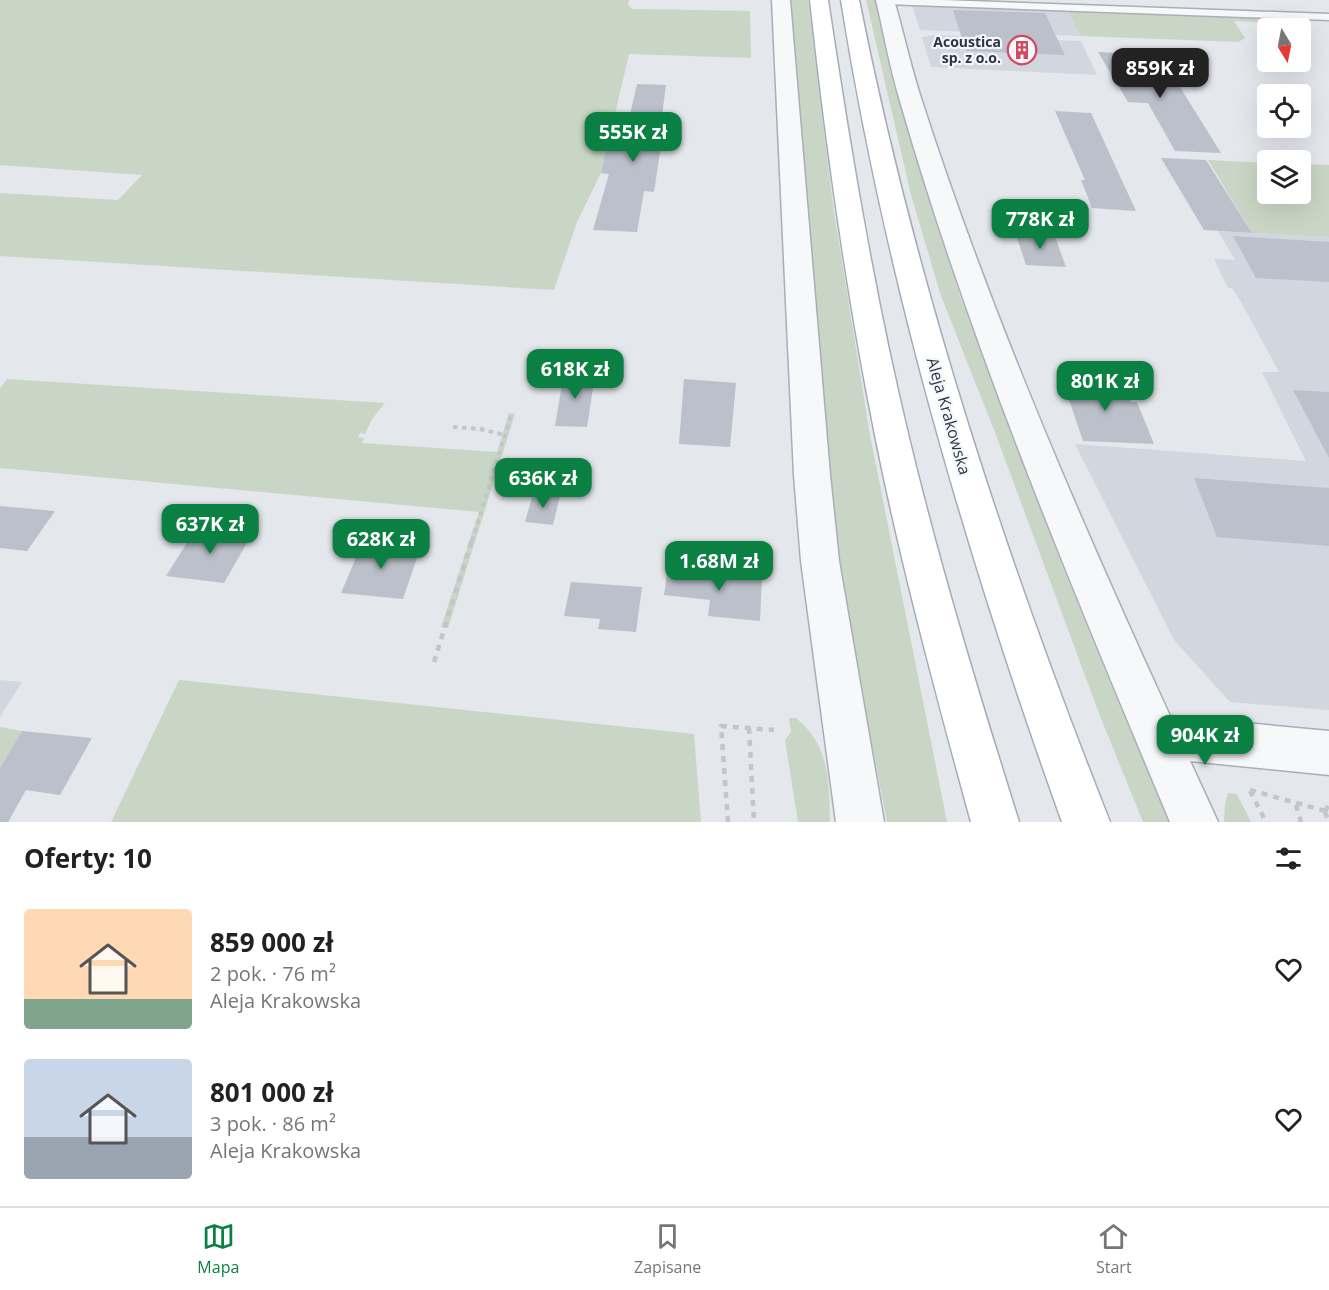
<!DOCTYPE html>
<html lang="pl">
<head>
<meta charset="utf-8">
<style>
  body { margin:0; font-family:"Open Sans",sans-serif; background:#f2f2f2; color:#222; height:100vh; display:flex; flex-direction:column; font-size:22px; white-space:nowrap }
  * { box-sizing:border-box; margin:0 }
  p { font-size:20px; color:#767676 }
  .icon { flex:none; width:33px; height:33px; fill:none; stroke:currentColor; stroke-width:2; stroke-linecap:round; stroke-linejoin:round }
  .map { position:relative; height:822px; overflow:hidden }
  .panel { display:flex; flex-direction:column; background:#fff; flex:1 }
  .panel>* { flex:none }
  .needle { width:39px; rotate:170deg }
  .controls { position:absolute; left:1257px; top:18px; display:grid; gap:12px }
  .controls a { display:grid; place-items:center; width:54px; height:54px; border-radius:6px; background:#fff; box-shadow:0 6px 24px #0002; font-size:30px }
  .price { position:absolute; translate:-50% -51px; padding:0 14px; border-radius:12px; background:#0b8043; color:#fff; font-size:20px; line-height:39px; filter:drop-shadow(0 2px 3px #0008) }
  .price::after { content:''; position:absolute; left:50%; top:36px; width:18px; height:14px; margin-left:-9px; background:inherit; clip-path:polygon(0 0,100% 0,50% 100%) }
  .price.on { background:#222; color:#fff }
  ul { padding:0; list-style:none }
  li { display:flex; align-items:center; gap:18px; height:150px; padding:0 24px }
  li span { display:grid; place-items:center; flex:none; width:168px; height:120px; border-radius:6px; color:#555 }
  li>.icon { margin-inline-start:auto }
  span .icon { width:72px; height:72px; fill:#fffc; stroke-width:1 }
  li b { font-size:26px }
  h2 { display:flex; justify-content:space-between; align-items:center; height:72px; padding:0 24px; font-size:26px }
  .menu { display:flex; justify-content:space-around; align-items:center; height:84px; border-top:2px solid #e0e0e0; background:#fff; font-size:16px; color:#767676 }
  .menu a { display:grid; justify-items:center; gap:3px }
  .menu .on { color:#0b8043 }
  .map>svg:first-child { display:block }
</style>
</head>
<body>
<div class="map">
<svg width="1329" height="822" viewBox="0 0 1329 822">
  <rect width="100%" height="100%" fill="#e4e7ec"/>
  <!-- built -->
  <g fill="#d2d6de">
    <path d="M912,5L1068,11L1080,36L920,30Z"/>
    <path d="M936,35L1081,41L1097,75L931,67L922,37Z"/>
    <path d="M1218,231L1329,237V710L1230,702L1174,640L1075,444L1306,461L1262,372H1279L1241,302L1232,288H1228L1214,259L1235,260Z"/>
    <path d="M0,680L22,682L0,717Z"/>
  </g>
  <!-- green -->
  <g fill="#cad6c5">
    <path d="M0,0H629L628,5L632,9H640L750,11L751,58L629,54L601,173L577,222L554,290L0,256V193L118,200L142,175L0,165Z"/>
    <path d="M791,0H808L833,205L870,435L947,822H887L852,643L832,504Z"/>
    <path d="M866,0H875L901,100L960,296L1126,715L1172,822H1143L1100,716L996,435L941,296L911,195Z"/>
    <path d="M1068,11L1280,18L1289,28H1268L1267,35L1256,22L1234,21L1245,38L1238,42L1080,36Z"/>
    <path d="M1208,160L1267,163L1268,194H1300L1301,164L1329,165V237L1252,233Z"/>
    <path d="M7,379L385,403L372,419L365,434L360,433L358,437L364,438L362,443L497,452L509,413L515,414L448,628L441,627L479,512L0,468V388Z"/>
    <path d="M179,680L694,734L701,822H111Z"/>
    <path d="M789,718H796C830,746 829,781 830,822H798L785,740L791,732Z"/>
    <path d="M0,727L22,731L0,768Z"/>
    <path d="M1228,793L1237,794L1251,822H1224L1225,804Z"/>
  </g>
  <!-- building -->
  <g fill="#bbc0ca">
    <path d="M953,10L1045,13L1065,55L966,51Z"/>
    <path d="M1098,52L1160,55L1221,153L1175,151L1148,103L1128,102Z"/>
    <path d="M637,84L666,85L658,146H661L654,192L644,191L637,232L593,230L609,174L601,173L607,145H623Z"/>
    <path d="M1055,111L1091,113L1136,211L1092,208L1081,180H1085Z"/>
    <path d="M1161,158L1206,160L1252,233L1204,230Z"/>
    <path d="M1015,232L1054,234L1066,267L1026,265Z"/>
    <path d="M1233,236L1329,242V282L1256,278Z"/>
    <path d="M564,373L595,375L587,427L555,426Z"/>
    <path d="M1061,376L1109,378L1115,394L1128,395L1131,402H1137L1154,444L1083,441Z"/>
    <path d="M684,379L736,383L730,447L679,444Z"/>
    <path d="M1293,390L1329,392V458Z"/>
    <path d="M1194,478L1329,488V546L1217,537Z"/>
    <path d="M533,494L560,496L553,525L525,522Z"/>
    <path d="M0,506L55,511L27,551L0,548Z"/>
    <path d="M197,527L252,534L224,583L166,576Z"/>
    <path d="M364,539L406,543L402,554L418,555L403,599L341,593Z"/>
    <path d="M668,567L762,576L760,621L708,616L710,600L664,595Z"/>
    <path d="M571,582L642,587L636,632L598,629L600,619L564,616Z"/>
    <path d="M22,731L92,738L60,795L26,790L8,822H0V768Z"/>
  </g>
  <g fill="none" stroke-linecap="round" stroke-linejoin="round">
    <!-- lane casing -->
    <g stroke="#a9aeb7" stroke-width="3">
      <path id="lane" d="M881,0H942L1329,14V20L885,4Z"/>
    </g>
    <!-- street casing -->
    <g stroke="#a9aeb7" stroke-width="3">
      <g id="street">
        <path d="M772,0H790L830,475L839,561L884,822H836L801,561L794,475Z"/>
        <path d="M876,0H894C904,34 911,68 922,101C990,312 1078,515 1170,716L1329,731V775L1190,761L1218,822H1170C1071,585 971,348 900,101C890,68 884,34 876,0Z"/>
      </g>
    </g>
    <!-- primary casing -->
    <g stroke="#a3acb8" stroke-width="3">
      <g id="primary">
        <path d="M810,0H828C850,147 874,293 909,438C940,567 979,695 1019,822H971C936,694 901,565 875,435C846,291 826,146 810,0Z"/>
        <path d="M841,0H859C915,282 1004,555 1110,822H1062C966,554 886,281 841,0Z"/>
      </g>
    </g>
    <!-- path-far1 -->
    <g stroke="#c2c5cb" stroke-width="4" stroke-dasharray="4.5 4.5" stroke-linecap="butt">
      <path d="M453,427L480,429L505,435"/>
      <path d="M472,541L511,415"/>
    </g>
    <!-- path -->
    <g stroke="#c2c5cb" stroke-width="4.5" stroke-dasharray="6 6" stroke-linecap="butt">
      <path d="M434,662L472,539"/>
      <path d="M749,728L754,822"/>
      <path d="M1250,790L1329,812"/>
      <path d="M1250,791L1266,822"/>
      <path d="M1296,805L1301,822"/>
      <path d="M1325,811L1329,805"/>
      <path d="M1325,812L1329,822"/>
      <path d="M728,822L721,726L774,730"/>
    </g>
    <!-- lane -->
    <use href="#lane" fill="#f7f8fa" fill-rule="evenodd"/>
    <!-- street -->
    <use href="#street" fill="#f7f8fa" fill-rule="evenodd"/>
    <!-- primary -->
    <use href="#primary" fill="#fff" fill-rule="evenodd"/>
  </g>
  <!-- icons -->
  <defs>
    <g id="building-ring" transform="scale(1.5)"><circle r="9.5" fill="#f4f6f9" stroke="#d04961" stroke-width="1.5"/><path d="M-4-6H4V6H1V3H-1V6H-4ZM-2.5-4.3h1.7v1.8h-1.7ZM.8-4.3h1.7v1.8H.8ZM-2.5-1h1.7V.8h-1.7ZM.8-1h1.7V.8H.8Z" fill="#d04961"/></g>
  </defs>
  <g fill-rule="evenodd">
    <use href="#building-ring" x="1022" y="50"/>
  </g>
  <g text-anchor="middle" stroke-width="4.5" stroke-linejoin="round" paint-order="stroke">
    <!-- far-poi labels -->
    <g font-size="14" font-weight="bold" fill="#2b3545" stroke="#f4f6f9" text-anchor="end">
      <text x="1001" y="47">Acoustica<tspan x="1001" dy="16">sp. z o.o.</tspan></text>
    </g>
    <!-- street labels -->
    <g font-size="16" fill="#2b3545" stroke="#f4f6f9">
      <text transform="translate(949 416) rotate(74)" y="6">Aleja Krakowska</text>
    </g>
  </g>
</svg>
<div class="controls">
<a><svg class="needle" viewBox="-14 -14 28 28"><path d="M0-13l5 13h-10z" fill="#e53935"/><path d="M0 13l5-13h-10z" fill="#767676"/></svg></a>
<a><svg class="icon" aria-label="locate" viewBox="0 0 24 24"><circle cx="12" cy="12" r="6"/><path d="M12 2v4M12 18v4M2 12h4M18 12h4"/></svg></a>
<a><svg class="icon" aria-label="layers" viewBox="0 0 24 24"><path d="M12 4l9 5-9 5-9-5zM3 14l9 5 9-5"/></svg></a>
</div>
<b class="price on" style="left:1160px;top:99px">859K zł</b>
<b class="price" style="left:633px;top:163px">555K zł</b>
<b class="price" style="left:1040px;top:250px">778K zł</b>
<b class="price" style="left:575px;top:400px">618K zł</b>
<b class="price" style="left:1105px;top:412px">801K zł</b>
<b class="price" style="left:543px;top:509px">636K zł</b>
<b class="price" style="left:210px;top:555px">637K zł</b>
<b class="price" style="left:381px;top:570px">628K zł</b>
<b class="price" style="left:719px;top:592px">1.68M zł</b>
<b class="price" style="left:1205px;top:766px">904K zł</b>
</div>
<section class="panel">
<h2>Oferty: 10<svg class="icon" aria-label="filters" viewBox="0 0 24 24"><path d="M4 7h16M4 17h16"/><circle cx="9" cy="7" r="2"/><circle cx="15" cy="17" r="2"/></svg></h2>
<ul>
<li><span style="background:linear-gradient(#ffd9b3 75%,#7fa58c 0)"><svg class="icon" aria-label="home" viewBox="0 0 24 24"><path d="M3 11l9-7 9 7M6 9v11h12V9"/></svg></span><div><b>859 000 zł</b><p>2 pok. · 76 m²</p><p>Aleja Krakowska</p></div><svg class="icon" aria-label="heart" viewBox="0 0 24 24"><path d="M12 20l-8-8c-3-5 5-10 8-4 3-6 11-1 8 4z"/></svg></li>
<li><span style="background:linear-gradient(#c9d6e8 65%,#9aa5b1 0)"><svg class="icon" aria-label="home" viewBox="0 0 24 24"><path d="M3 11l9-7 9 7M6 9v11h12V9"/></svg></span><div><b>801 000 zł</b><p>3 pok. · 86 m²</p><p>Aleja Krakowska</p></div><svg class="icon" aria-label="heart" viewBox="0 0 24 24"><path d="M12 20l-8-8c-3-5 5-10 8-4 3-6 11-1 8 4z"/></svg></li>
</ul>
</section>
<nav class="menu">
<a class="on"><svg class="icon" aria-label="map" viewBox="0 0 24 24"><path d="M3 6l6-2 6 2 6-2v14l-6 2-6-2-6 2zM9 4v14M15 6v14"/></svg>Mapa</a>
<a><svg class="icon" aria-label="saved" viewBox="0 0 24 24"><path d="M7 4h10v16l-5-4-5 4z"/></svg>Zapisane</a>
<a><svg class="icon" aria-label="home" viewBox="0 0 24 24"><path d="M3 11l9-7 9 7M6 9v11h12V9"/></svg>Start</a>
</nav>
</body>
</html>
